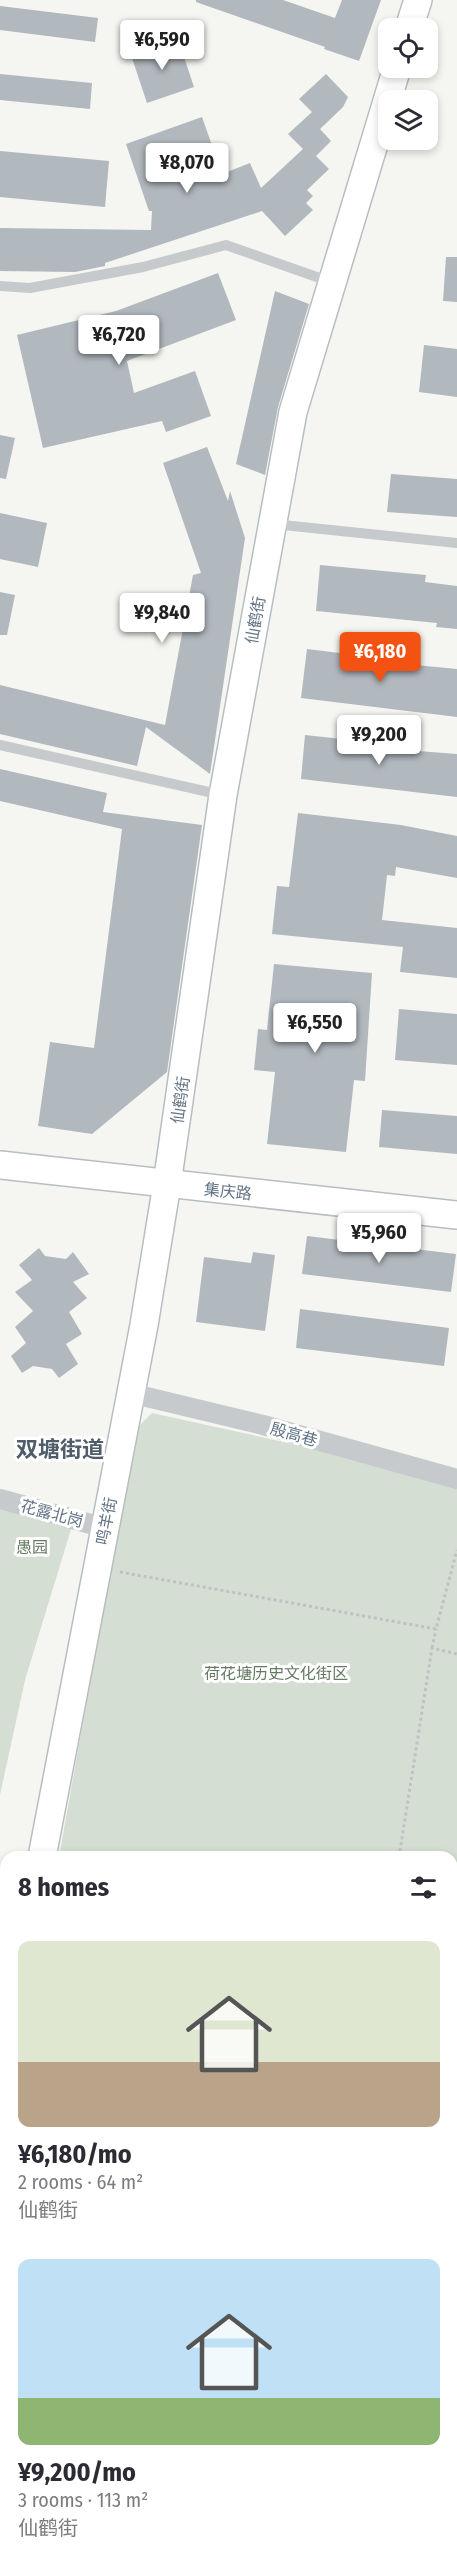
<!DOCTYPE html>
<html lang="en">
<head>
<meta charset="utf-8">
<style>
  body { margin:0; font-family:"Fira Sans Condensed","Noto Sans SC",sans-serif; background:#f2f2f3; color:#2b2b33; height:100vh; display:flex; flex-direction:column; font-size:22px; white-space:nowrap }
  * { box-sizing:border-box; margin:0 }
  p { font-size:20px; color:#7c7c81 }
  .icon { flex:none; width:33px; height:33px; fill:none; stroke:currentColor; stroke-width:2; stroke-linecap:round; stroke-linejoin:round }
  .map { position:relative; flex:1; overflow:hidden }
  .side { position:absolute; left:0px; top:1851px; width:458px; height:720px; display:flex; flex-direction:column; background:#fff; border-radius:18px 18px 0 0; box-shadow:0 3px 9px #0003 }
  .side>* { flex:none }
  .tools { position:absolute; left:378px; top:18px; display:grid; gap:12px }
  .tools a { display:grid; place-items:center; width:60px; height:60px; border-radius:12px; background:#fff; box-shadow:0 3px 9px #0003; font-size:30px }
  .price { position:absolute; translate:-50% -51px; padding:0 14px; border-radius:6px; background:#fff; color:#222; font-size:20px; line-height:39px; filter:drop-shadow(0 2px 3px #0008) }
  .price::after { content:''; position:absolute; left:50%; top:36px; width:18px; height:14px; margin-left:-9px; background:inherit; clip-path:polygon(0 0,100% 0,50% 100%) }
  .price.on { background:#f45212; color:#fff }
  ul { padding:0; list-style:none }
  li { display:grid; align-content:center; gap:12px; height:318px; padding:0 18px }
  li span { display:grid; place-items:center; height:186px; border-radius:12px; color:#555 }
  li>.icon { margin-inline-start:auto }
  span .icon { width:108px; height:108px; fill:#fffc; stroke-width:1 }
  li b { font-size:26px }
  h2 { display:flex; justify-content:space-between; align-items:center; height:72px; padding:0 18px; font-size:26px }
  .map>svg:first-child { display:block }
</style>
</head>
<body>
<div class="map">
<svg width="457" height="2571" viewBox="0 0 457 2571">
  <rect width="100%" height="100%" fill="#f5f6f1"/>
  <!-- green -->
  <g fill="#d5ded2">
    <path d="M152,1413L457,1480V2571H0V2267L6,2221V2565H452V1857H59L135,1430Z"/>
    <path d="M0,1504L72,1526L25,1680L0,1795Z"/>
  </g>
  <!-- building -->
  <g fill="#b1b8be">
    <path d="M196,0H283L335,18L342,0H381L359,61L324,49L325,47L196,2Z"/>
    <path d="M0,6L98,18L95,42L0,30Z"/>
    <path d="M178,39L194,87L147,103L131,55Z"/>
    <path d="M0,74L92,83L90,109L0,100Z"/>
    <path d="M326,74L348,97L343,107L320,129L331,141L316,156L329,169L307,190L313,196L306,203L313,210L285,236L262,211L105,263V266L75,272L0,271V228L151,230L152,211H149L126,144L202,117L222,174L250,163L261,188L303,149L288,134L312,112L299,99Z"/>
    <path d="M0,151L109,161L105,207L0,197Z"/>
    <path d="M446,257H457V302L443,301Z"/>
    <path d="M218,273L236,320L127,361L134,393L195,371L211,416L166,432L162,421L43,448L17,335L116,311Z"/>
    <path d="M275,291L309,304L278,407L265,475L236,464Z"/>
    <path d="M424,345L457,349V397L419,392Z"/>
    <path d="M0,435L15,438L6,479L0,478Z"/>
    <path d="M207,447L228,501L230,491L245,538L210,774L146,727L137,766L0,734V685L165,725L193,575L201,573L163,463Z"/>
    <path d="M391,474L457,479V517L387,512Z"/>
    <path d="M0,513L47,523L38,567L0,559Z"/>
    <path d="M320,565L426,575L425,582L457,586V629L436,627L437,623L316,611Z"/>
    <path d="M0,592L15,595L7,635H0Z"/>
    <path d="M307,649L405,661V664L457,669V717L301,698Z"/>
    <path d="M305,735L406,746L405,750L457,754V797L301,779Z"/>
    <path d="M0,769L107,793L103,812L202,825L167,1072L92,1134L38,1126L50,1042L94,1048L122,829L0,801Z"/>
    <path d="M298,813L401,825L457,836V878L396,867L395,876L387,875L382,920L457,928V978L400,972L403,947L272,934L277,886L289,887Z"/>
    <path d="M274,964L372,973L365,1081L354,1080L346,1152L267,1144L275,1072L254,1070L258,1029L267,1030Z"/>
    <path d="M399,1009L457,1014V1065L395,1060Z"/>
    <path d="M382,1110L457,1116V1154L379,1147Z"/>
    <path d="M307,1236L456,1254L451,1292L302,1274Z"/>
    <path d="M39,1248L45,1256L66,1259L73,1252L89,1274L73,1282L87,1298L69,1312L82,1334L66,1344L78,1364L59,1378L52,1369L33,1366L22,1373L11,1356L26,1343L15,1327L33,1311L15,1292L32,1280L19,1265Z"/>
    <path d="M253,1252L275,1255L265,1331L196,1322L204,1257L251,1263Z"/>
    <path d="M300,1309L449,1328L444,1366L296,1348Z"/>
  </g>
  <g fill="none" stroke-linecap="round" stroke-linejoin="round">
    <!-- secondary casing -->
    <g stroke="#b8bdc2" stroke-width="30">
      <g id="secondary">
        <path d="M409,28L418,0"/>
        <path d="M0,1165L457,1215"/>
        <path d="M42,1857L144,1325L167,1184L223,795L293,412L397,68"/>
        <path d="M0,2154L6,2111"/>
      </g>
    </g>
    <!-- path -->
    <g stroke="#c0c1c3" stroke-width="3" stroke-dasharray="3 3" stroke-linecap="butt">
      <path d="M120,1572L436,1629L457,1550"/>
      <path d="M432,1648L436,1629"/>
      <path d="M399,1857L432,1648L457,1654"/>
      <path d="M0,2558H6"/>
      <path d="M355,2565L370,2571"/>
    </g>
    <!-- lane -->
    <g stroke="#c7cacd" stroke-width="10">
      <path d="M0,286L30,288L143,267L226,245L331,282"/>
      <path d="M273,524L457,543"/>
      <path d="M0,745L222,795"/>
    </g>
    <!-- street -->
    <g stroke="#c7cacd" stroke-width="20">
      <path d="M130,1393L263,1425L457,1479"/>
      <path d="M0,1499L105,1528"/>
      <path d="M452,2272L457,2274"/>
      <path d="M0,2384H6"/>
      <path d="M452,2416H457"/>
    </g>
    <!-- secondary -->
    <use href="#secondary" stroke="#fff" stroke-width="27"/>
  </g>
  <g text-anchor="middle" stroke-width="6" stroke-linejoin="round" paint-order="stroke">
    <!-- street labels -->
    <g font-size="16" fill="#617385" stroke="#fff">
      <text transform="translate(255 620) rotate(-80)" y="6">仙鹤街</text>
      <text transform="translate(180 1100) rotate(-82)" y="6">仙鹤街</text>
      <text transform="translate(228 1191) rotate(6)" y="6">集庆路</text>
      <text transform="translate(294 1434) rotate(16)" y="6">殷高巷</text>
      <text transform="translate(52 1513) rotate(15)" y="6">花露北岗</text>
      <text transform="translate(106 1521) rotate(-79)" y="6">鸣羊街</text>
    </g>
    <!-- park labels -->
    <g font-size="16" fill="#657c61" stroke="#fff">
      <text x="32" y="1553">愚园</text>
      <text x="276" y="1679">荷花塘历史文化街区</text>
    </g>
    <!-- district labels -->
    <g font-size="22" font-weight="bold" fill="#505d69" stroke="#fff">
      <text x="60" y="1457">双塘街道</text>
    </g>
  </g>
</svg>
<div class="tools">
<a><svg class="icon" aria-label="locate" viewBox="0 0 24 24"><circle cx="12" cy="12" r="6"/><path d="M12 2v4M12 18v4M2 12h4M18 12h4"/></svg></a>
<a><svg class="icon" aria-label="layers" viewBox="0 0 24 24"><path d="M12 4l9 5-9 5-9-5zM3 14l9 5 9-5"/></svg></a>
</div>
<b class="price" style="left:162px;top:71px">¥6,590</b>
<b class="price" style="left:187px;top:194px">¥8,070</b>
<b class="price" style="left:119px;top:366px">¥6,720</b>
<b class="price" style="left:162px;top:644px">¥9,840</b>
<b class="price on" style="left:380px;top:683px">¥6,180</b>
<b class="price" style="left:379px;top:766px">¥9,200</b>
<b class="price" style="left:315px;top:1054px">¥6,550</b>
<b class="price" style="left:379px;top:1264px">¥5,960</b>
<section class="side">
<h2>8 homes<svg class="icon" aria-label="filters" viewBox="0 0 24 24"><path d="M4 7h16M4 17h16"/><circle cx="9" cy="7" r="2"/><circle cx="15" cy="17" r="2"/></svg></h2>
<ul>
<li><span style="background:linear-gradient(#dfe7d0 65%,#b9a48a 0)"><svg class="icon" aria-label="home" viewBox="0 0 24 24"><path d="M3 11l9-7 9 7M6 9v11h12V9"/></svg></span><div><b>¥6,180/mo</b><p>2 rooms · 64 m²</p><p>仙鹤街</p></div></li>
<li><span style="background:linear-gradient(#bfe0f5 75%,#8fb573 0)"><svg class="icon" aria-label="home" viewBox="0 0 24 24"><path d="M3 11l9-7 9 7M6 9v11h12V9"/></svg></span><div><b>¥9,200/mo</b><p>3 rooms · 113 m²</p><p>仙鹤街</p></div></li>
</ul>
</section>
</div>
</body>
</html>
